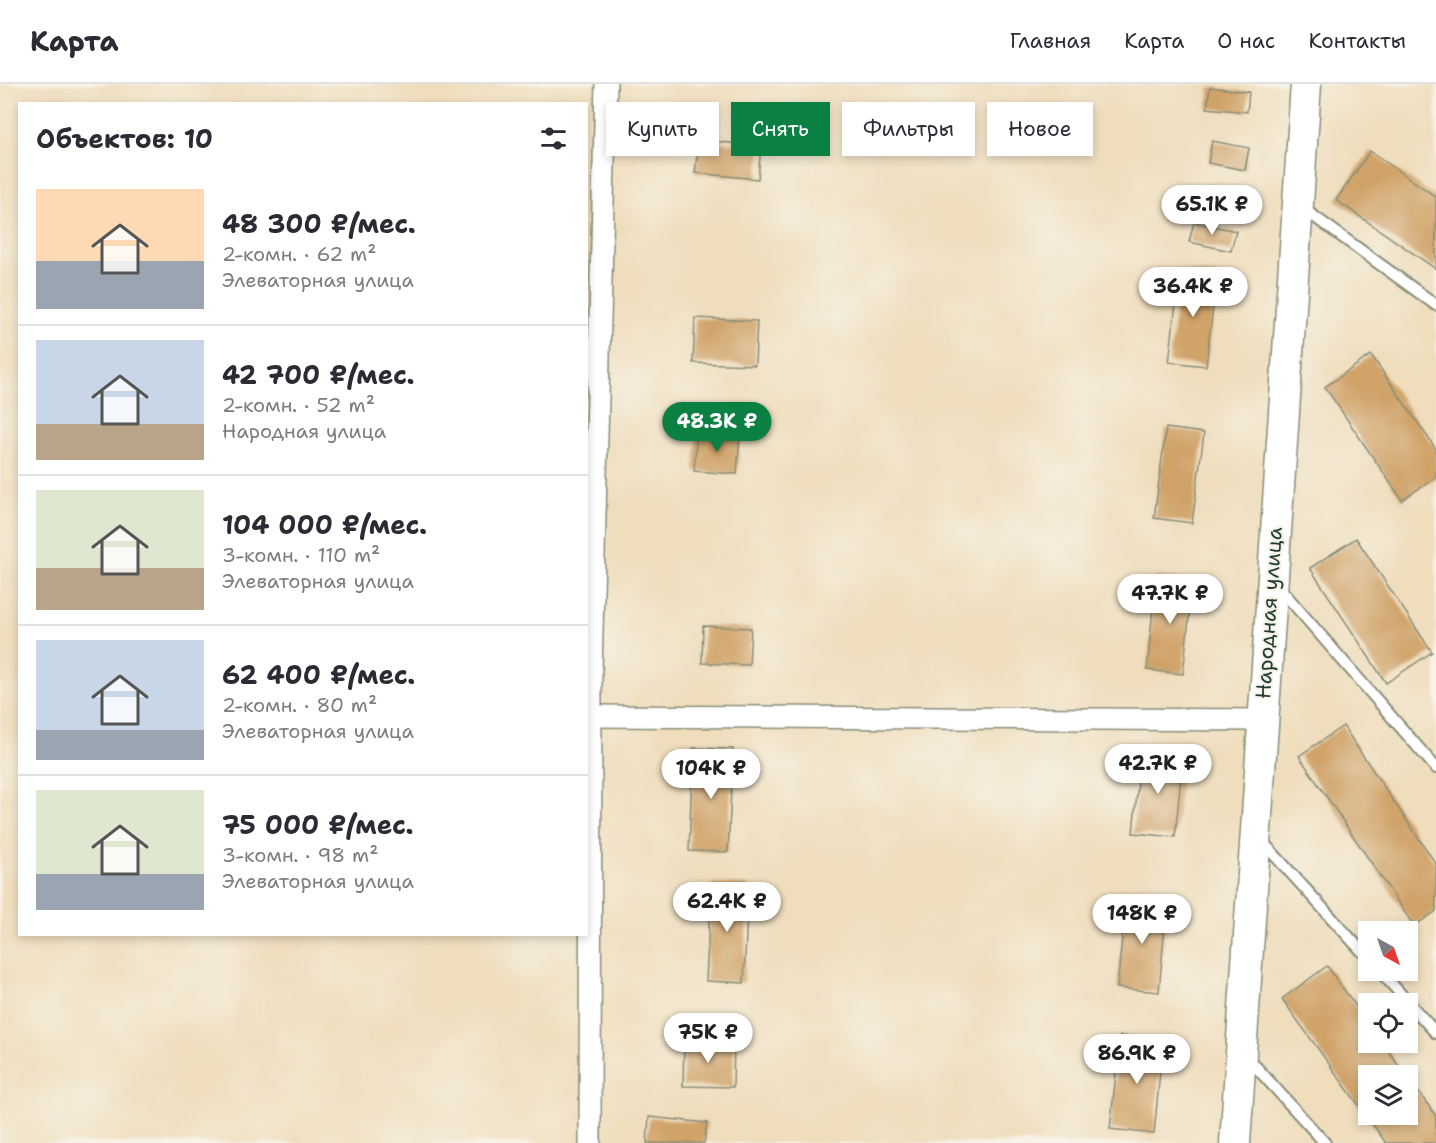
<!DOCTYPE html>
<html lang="ru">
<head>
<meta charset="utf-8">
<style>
  body { margin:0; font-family:"Shantell Sans",sans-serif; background:#f2f2f3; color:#2b2b33; height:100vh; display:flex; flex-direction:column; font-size:22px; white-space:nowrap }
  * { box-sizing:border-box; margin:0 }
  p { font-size:20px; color:#7c7c81 }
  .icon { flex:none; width:33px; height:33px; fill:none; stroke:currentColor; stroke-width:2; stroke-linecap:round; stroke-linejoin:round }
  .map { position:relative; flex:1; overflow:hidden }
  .side { position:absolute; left:18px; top:18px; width:570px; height:834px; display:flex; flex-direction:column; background:#fff; border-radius:0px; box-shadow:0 3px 9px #0003 }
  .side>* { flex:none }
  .banner { position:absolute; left:606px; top:18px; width:570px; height:54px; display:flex; gap:12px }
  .needle { width:39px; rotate:140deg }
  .fabs { position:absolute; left:1358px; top:837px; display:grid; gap:12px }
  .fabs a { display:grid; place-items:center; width:60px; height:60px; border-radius:0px; background:#fff; box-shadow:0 3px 9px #0003; font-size:30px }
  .price { position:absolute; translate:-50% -51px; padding:0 14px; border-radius:21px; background:#fff; color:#222; font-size:20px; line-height:39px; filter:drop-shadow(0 2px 3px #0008) }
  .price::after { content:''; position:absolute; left:50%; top:36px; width:18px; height:14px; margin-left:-9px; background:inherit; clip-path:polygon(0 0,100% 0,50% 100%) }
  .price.on { background:#0b8043; color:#fff }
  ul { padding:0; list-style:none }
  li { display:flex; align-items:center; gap:18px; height:150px; padding:0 18px }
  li+li { border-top:2px solid #e1e1e2 }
  li span { display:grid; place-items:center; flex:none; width:168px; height:120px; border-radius:0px; color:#555 }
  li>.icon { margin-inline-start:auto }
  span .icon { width:72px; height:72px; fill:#fffc; stroke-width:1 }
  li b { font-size:26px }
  h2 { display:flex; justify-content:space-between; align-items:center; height:72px; padding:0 18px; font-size:26px }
  .pill { padding:0 21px; border-radius:0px; background:#fff; box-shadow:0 3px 9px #0003; font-size:21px; line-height:54px }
  .pill.on { background:#0b8043; color:#fff }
  header { display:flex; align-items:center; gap:36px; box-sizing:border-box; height:84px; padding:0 30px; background:#fff; border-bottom:2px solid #e1e1e2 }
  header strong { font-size:28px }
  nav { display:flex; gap:33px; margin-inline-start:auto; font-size:21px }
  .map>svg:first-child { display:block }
</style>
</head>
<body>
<header>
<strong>Карта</strong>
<nav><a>Главная</a><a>Карта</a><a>О нас</a><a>Контакты</a></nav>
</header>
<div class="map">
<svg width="1436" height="1059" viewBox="0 0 1436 1059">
  <rect width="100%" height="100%" fill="#f7f3e8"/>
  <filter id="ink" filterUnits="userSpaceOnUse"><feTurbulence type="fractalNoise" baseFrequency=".0167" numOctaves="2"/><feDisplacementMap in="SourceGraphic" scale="12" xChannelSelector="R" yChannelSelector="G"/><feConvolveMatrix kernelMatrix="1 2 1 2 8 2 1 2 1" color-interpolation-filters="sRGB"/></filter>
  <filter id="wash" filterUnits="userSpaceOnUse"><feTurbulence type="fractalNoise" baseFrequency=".008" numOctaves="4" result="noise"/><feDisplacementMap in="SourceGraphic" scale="24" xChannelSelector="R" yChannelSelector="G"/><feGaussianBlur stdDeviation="1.35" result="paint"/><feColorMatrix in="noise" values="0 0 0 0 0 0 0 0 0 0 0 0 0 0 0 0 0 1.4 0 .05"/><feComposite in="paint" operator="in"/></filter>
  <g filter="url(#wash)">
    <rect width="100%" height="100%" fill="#efddbc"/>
    <g id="blocks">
      <!-- building -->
      <g fill="#d0a369">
        <path d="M1210,3L1249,8L1247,28L1207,24Z"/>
        <path d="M699,56L761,62L758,95L695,89Z"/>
        <path d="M1212,57L1249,64L1245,86L1208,79Z"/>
        <path d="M1370,67L1436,113V185L1336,116Z"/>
        <path d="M1209,102L1235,106L1234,120L1207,117Z"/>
        <path d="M1194,138L1236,147L1231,167L1189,158Z"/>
        <path d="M1180,186L1217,190L1206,282L1169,278Z"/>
        <path d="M695,234L757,237L755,281L693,279Z"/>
        <path d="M1371,271L1436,365V393L1402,416L1325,303Z"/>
        <path d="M1166,344L1204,349L1192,439L1154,434Z"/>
        <path d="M697,348L740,351L737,390L694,387Z"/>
        <path d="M1356,454L1432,568L1386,599L1310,484Z"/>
        <path d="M1156,493L1193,497L1183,590L1147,586Z"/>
        <path d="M703,542L751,544L749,581L702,579Z"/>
        <path d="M1343,642L1436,780V827L1414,842L1299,672Z"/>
        <path d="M693,664L733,665L728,768L689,767Z"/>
        <path d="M1141,668L1183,673L1175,753L1133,749Z"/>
        <path d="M711,800L748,801L744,899L706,897Z"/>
        <path d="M1126,814L1167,817L1159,908L1117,904Z"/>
        <path d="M1327,882L1368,939V958H1382L1406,992H1368V1030H1407V992L1436,1032V1059H1386L1282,915Z"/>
        <path d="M1120,952L1163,956L1154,1050L1110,1045Z"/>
        <path d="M684,957L734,958L733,1003L683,1002Z"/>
        <path d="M649,1033L707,1039L704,1059H647Z"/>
      </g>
    </g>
  </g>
  <g filter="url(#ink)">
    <use href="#blocks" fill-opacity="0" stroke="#878d78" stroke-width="1.5"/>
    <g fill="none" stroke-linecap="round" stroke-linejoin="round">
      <!-- service casing -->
      <g stroke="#878d78" stroke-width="14">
        <g id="service">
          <path d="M1301,123L1436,221"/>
          <path d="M1278,502L1436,684"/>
          <path d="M1261,756L1368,874"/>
          <path d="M1379,886L1436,949"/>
          <path d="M1247,973L1325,1059"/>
        </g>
      </g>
      <!-- minor casing -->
      <g stroke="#878d78" stroke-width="24">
        <g id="minor">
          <path d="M591,632L1262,636"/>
          <path d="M590,1059L591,587L606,0"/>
        </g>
      </g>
      <!-- secondary casing -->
      <g stroke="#878d78" stroke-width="33">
        <path id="secondary" d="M1235,1059L1306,0"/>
      </g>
      <!-- service -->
      <use href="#service" stroke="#fff" stroke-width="10"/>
      <!-- minor -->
      <use href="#minor" stroke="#fff" stroke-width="21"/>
      <!-- secondary -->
      <use href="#secondary" stroke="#fff" stroke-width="30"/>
    </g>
  </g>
  <g text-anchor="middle" stroke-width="4.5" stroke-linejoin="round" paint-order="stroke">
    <!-- street labels -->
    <g font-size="21" fill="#1f3d34" stroke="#f7f3e8">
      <text transform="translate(1269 529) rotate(-86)" y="7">Народная улица</text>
    </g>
  </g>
</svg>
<div class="fabs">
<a><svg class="needle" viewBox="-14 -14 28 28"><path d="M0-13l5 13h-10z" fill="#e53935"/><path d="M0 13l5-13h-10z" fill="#7c7c81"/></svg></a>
<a><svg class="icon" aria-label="locate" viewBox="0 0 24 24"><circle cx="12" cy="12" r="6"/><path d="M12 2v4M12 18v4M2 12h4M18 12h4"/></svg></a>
<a><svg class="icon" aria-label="layers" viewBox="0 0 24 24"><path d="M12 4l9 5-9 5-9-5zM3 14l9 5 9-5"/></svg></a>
</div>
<b class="price" style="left:1212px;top:152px">65.1K ₽</b>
<b class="price" style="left:1193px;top:234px">36.4K ₽</b>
<b class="price on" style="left:717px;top:369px">48.3K ₽</b>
<b class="price" style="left:1170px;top:541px">47.7K ₽</b>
<b class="price" style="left:1158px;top:711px">42.7K ₽</b>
<b class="price" style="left:711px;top:716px">104K ₽</b>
<b class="price" style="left:727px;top:849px">62.4K ₽</b>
<b class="price" style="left:1142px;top:861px">148K ₽</b>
<b class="price" style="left:708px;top:980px">75K ₽</b>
<b class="price" style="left:1137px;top:1001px">86.9K ₽</b>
<div class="banner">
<a class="pill">Купить</a>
<a class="pill on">Снять</a>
<a class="pill">Фильтры</a>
<a class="pill">Новое</a>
</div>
<section class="side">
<h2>Объектов: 10<svg class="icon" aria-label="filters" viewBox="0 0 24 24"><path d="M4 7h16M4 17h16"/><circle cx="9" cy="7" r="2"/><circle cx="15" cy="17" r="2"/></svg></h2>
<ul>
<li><span style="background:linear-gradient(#ffd9b3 60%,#9aa5b1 0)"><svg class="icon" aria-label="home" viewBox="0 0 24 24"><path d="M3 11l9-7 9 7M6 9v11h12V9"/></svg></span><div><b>48 300 ₽/мес.</b><p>2-комн. · 62 m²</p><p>Элеваторная улица</p></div></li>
<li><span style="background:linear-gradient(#c9d6e8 70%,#b9a48a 0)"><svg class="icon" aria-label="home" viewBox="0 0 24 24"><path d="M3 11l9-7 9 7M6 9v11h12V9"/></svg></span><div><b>42 700 ₽/мес.</b><p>2-комн. · 52 m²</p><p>Народная улица</p></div></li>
<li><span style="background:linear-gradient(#dfe7d0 65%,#b9a48a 0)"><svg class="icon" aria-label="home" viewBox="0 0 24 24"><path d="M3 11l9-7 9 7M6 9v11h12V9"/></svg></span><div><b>104 000 ₽/мес.</b><p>3-комн. · 110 m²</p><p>Элеваторная улица</p></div></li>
<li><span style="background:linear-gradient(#c9d6e8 75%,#9aa5b1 0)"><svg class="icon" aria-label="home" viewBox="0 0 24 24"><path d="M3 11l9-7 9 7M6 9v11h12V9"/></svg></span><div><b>62 400 ₽/мес.</b><p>2-комн. · 80 m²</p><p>Элеваторная улица</p></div></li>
<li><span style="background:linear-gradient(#dfe7d0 70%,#9aa5b1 0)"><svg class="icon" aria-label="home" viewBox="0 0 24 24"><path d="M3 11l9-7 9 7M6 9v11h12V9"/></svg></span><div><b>75 000 ₽/мес.</b><p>3-комн. · 98 m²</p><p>Элеваторная улица</p></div></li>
</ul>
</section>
</div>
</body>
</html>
